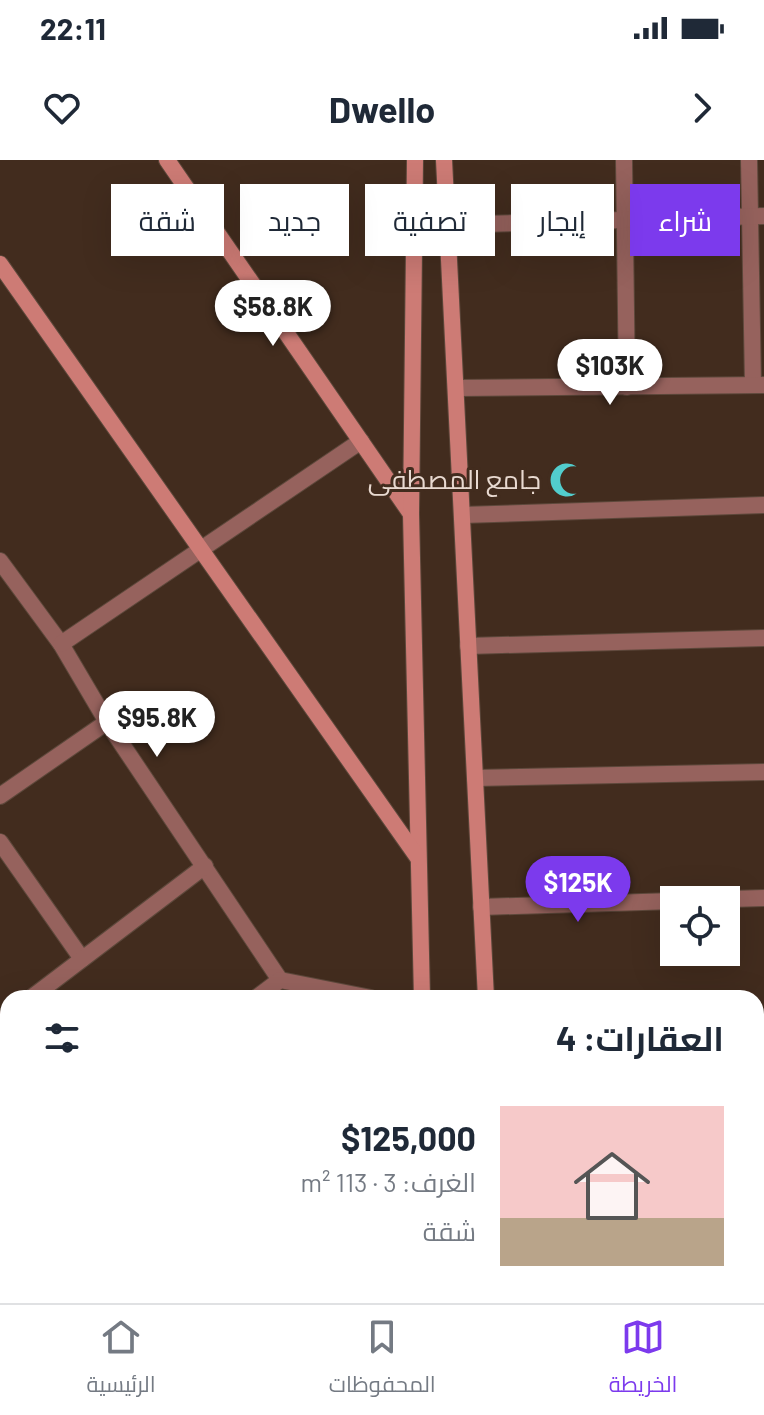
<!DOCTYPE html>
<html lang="ar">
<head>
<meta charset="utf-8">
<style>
  body { margin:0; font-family:Barlow,Cairo,sans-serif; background:#f2f2f3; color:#1f2937; direction:rtl; height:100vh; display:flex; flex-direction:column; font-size:30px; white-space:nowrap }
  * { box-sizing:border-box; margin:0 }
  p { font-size:26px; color:#747a83 }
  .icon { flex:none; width:44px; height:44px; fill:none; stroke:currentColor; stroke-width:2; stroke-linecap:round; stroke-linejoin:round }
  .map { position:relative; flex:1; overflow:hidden; direction:ltr }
  .drawer { position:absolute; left:0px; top:830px; width:764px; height:314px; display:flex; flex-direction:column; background:#fff; border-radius:24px 24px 0 0; box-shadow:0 8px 32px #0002; direction:rtl }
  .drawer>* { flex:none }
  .banner { position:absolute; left:24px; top:24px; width:716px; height:72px; direction:rtl; display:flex; gap:16px }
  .buttons { position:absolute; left:660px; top:726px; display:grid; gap:16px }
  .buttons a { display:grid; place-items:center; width:80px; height:80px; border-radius:0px; background:#fff; box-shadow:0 8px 32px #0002; font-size:40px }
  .price { position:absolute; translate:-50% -68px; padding:0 18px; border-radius:28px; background:#fff; color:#222; font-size:26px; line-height:52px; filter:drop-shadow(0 2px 4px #0008) }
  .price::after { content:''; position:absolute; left:50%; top:48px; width:24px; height:18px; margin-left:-12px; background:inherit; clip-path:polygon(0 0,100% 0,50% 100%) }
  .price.selected { background:#7c3aed; color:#fff }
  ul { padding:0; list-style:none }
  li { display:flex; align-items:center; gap:24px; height:200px; padding:0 40px }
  li span { display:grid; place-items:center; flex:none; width:224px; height:160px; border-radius:0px; color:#555 }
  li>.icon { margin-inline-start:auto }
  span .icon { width:96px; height:96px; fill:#fffc; stroke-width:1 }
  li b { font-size:34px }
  h2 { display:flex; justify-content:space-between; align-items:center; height:96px; padding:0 40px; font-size:34px }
  .tag { padding:0 28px; border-radius:0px; background:#fff; box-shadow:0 8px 32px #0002; font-size:28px; line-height:72px }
  .tag.selected { background:#7c3aed; color:#fff }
  .status { display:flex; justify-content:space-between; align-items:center; height:56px; padding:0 40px; background:#fff; direction:ltr }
  .status svg { height:22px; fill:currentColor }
  header { display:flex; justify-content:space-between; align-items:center; height:104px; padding:0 40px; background:#fff; font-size:36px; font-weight:700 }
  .dock { display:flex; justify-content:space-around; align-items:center; height:112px; border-top:2px solid #e0e1e3; background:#fff; font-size:22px; color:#747a83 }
  .dock a { display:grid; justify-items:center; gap:4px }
  .dock .selected { color:#7c3aed }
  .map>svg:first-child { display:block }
</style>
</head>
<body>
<div class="status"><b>22:11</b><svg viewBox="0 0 49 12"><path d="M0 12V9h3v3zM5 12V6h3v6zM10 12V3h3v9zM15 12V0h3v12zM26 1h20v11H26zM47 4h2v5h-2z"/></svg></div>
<header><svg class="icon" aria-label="forward" viewBox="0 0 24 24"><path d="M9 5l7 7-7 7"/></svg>Dwello<svg class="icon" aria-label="heart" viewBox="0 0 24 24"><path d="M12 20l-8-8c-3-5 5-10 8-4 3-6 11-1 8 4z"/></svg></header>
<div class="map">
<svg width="764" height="1143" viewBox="0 0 764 1143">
  <rect width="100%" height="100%" fill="#422c1e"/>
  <!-- green -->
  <g fill="#40410f">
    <path d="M756,990H764V1143H317L337,1136H756Z"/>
    <path d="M0,1042L8,1055V1136H59L63,1143H0Z"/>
  </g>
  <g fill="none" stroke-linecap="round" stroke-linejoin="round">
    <!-- street casing -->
    <g stroke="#5d483b" stroke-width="18">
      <g id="street">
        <path d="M624,0L627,227"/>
        <path d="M749,0L753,225"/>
        <path d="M447,65L764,56"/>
        <path d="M456,228L764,225"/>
        <path d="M462,355L764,345"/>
        <path d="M0,401L61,484L107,562L280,820"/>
        <path d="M61,484L361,281"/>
        <path d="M468,486L764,478"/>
        <path d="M475,618L764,612"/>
        <path d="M0,636L107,562"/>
        <path d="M0,682L82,799"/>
        <path d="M698,740L764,738"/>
        <path d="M481,747L674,741"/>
        <path d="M31,838L205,706"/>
        <path d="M256,838L280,820L371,838"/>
        <path d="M0,862L8,856"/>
        <path d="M756,866L764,865"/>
        <path d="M0,1024L8,1018"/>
      </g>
    </g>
    <!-- secondary casing -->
    <g stroke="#5d483b" stroke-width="18">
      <g id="secondary">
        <path d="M167,0L411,354"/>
        <path d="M415,0L411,354L422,838"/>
        <path d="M444,0L486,838"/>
        <path d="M0,104L418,698"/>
        <path d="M756,966H764"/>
        <path d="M0,1042L8,1055"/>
        <path d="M59,1136L63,1143"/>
        <path d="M272,1143L291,1136"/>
      </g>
    </g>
    <!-- street -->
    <use href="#street" stroke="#96625d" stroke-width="16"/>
    <!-- secondary -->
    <use href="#secondary" stroke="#cd7b75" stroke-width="16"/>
  </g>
  <!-- icons -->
  <defs>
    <g id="mosque-bare" transform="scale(2.76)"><path d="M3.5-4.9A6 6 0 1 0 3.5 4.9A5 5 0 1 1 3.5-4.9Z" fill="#52cdcd" stroke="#422c1e" stroke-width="2.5" paint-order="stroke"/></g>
  </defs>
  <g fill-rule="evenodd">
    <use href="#mosque-bare" x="567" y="320"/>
  </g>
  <g text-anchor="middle" stroke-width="6" stroke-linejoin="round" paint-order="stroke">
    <!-- poi labels -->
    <g font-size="26" fill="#e9dad1" stroke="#422c1e" text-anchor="end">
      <text x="541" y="329">جامع المصطفى</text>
    </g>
  </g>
</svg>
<div class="buttons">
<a><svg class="icon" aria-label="locate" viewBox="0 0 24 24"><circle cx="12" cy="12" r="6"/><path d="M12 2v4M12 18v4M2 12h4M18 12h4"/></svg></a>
</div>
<b class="price" style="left:273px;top:188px">$58.8K</b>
<b class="price" style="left:610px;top:247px">$103K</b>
<b class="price" style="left:157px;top:599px">$95.8K</b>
<b class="price selected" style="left:578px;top:764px">$125K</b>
<div class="banner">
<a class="tag selected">شراء</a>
<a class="tag">إيجار</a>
<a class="tag">تصفية</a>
<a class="tag">جديد</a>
<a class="tag">شقة</a>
</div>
<section class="drawer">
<h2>العقارات: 4<svg class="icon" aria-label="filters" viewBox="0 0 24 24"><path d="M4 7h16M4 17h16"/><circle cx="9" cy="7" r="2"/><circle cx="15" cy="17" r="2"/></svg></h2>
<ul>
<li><span style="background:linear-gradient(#f6c9c9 70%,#b9a48a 0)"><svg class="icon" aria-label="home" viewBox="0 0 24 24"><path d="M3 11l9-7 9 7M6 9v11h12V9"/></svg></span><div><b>$125,000</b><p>الغرف: 3 · 113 m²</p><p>شقة</p></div></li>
</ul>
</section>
</div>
<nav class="dock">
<a class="selected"><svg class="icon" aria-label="map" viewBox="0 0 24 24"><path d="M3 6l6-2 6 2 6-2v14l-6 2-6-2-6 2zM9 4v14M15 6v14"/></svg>الخريطة</a>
<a><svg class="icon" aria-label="saved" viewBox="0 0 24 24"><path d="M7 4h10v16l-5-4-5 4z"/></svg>المحفوظات</a>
<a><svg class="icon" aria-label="home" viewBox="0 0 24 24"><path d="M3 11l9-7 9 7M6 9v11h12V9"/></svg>الرئيسية</a>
</nav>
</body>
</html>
